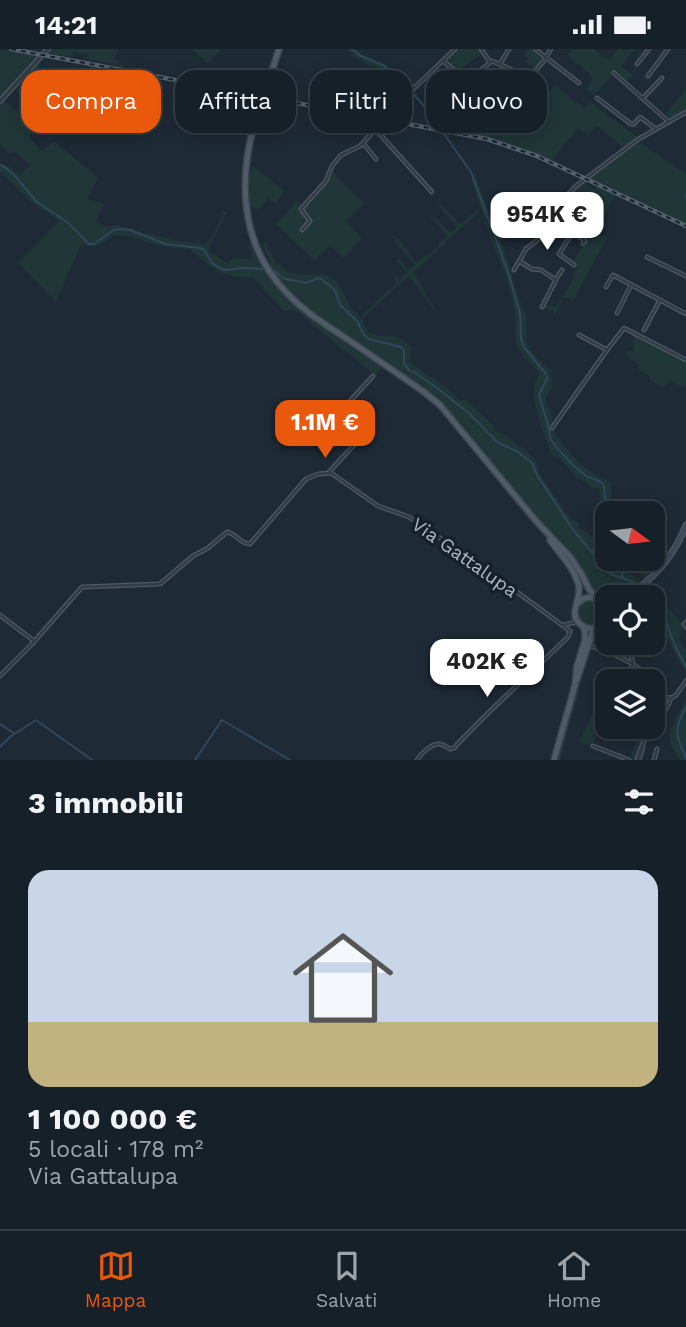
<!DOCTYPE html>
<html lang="it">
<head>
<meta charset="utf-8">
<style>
  body { margin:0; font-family:"Work Sans",sans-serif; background:#1f2830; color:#f1f3f6; height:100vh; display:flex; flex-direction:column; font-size:26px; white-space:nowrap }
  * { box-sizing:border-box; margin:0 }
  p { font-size:23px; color:#9ea3a8 }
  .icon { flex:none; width:38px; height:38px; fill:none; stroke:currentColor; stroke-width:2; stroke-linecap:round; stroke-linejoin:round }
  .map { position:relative; height:711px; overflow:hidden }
  .drawer { display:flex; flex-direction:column; background:#162028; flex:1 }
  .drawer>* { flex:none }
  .hud { position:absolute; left:21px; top:21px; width:644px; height:63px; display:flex; gap:14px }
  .needle { width:46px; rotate:105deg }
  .controls { position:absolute; left:595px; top:452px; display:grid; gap:14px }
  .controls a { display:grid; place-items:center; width:70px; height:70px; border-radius:14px; background:#162028; box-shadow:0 4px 18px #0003,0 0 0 2px #353e45; font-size:35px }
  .price { position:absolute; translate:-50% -60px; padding:0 16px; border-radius:14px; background:#fff; color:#222; font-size:23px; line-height:46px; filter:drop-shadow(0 2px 4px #0008) }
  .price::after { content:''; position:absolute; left:50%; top:42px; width:21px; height:16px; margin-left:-10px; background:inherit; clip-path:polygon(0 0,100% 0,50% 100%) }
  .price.current { background:#ea580c; color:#fff }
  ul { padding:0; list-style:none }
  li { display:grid; align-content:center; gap:14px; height:371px; padding:0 28px }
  li span { display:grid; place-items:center; height:217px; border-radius:21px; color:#555 }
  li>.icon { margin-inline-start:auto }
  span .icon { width:126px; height:126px; fill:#fffc; stroke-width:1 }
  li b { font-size:30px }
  h2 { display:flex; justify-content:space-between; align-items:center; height:84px; padding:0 28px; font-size:30px }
  .chip { padding:0 24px; border-radius:21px; background:#162028; box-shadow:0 4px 18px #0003,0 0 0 2px #353e45; font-size:24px; line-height:63px }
  .chip.current { background:#ea580c; color:#fff }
  .status { display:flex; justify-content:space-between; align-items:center; height:49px; padding:0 35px; background:#162028; direction:ltr }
  .status svg { height:19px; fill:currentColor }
  .tab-bar { display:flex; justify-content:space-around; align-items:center; height:98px; border-top:2px solid #353e45; background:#162028; font-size:19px; color:#9ea3a8 }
  .tab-bar a { display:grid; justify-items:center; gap:4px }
  .tab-bar .current { color:#ea580c }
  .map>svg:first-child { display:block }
</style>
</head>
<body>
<div class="status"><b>14:21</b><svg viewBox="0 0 49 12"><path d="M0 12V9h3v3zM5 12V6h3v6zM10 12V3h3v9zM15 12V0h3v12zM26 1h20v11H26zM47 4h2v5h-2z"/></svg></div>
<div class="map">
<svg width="686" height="711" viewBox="0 0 686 711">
  <rect width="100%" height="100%" fill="#1e2a36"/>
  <!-- green -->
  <g fill="#203637">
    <path d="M33,0H118L119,1L114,9L125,18L86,10L87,6L73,3L72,8L52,5L48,1L46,2Z"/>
    <path d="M191,0H221L208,15Z"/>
    <path d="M347,0H355L363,6L384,15L412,39L410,42C400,35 391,27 381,21C366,13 359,14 347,0Z"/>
    <path d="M456,0H478L482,5L458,21L445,12Z"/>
    <path d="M528,0H531L542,10L534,20L526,13L528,9L524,6Z"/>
    <path d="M572,0H594L602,7L610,10L618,0H635L621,17L632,26L626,32L614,24L594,46L586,40L593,31L589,24L567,6Z"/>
    <path d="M0,1L42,7L36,14L48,25L47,26L34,41L22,32L5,51L35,78L29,88L42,102L54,92L98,129L87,150L104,155L96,173L108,178L117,176L177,192L200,194L202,196C213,189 217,177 223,165L220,162L227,163L212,193L209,202L228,215L231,210L252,209L249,196H251C274,252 334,285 382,318L375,326L294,261L285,262L262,239L253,228H234L221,224L215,221L189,200L172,199L152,195L130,187L114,186L100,196L93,198L81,195L56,253L18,214L59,172L30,152L0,122V114L12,119L20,127L30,115L13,102L10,105L0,97V47L1,45L0,44Z"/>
    <path d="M239,20L267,25L262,43L234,38Z"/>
    <path d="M555,36L584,59L590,53L640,90L625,100L621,96L597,77L588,86L578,79L551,112L526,101L497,92L442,79L424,57L438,43L441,45L446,40C462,62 483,65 509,71L515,64L524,69L546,41L550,43Z"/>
    <path d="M193,37L231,44L216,56Z"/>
    <path d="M686,41V61L670,70L666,64Z"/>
    <path d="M638,92L686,125V175L587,130Z"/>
    <path d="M252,116L285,142L275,154L268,149L258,162L250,156V127Z"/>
    <path d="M333,123L364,154L346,172L362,190L344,209L330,197L318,207L315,212L276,175L297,152L306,158Z"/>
    <path d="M473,129L476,130L501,192L510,219L516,242L526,266L527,294L534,306L553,322L551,327L553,336L546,350L554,376L552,379C557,390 580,416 591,423C596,427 605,430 611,433V464H607V490L600,457L599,439H592L573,425L560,409L553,408C546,395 533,355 534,340C534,334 537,329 540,324L524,308L516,295L515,263L508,233L490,189L472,132Z"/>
    <path d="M585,132L589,137L595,140L597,137L615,145L603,170L570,145Z"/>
    <path d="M440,154L460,175L477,161L479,163L413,224L416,227L439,267L432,259L409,227L363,269L361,267L397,233L391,223H393L399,230L407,224L397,213V210H400L408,221L415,216L395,193L392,186L400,191L415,212L418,213L439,197L438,195L446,188L439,177L431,169V165L450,184L457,178L439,157Z"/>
    <path d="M587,181L593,186L597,181L607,189L573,252L564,248L550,274L554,264L543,257L544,255L555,259L574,229L571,227L576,219L569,215L571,211L573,212L580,202L587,189L584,186Z"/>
    <path d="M266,192L275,212L288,223L299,225L327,226L337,233L351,259L363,271L368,283L379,287L392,286L405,292L411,298C411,300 410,308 410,310C412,318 435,330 442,335C448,339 454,346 459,351H466L494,377L493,381L507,387L529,404L536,412L540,426L570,469L578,473V479C592,485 598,491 601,505L613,514L612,509H624L630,515L627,520V523L643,533C630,543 624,548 607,548V552L596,547L587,532L446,360L306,260L284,238L267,214L270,212L262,197Z"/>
    <path d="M635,287L686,314V334L684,339L670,331L664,339L648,330L650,327L638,321L639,316L626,306L628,301L634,303L633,293Z"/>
    <path d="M653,498L666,508L644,530L631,514L629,509H653Z"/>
    <path d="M647,535L684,577L679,590L686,602V623C676,607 653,565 653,548H645L639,542Z"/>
    <circle cx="590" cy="564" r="13"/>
    <path d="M602,576L607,577V578C601,577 597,582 594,587L560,711H556L578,632L595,581Z"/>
    <path d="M686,651V711H680C660,686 674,675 686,651Z"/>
    <path d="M595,661L607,669V677H651L641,694L636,711L630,710L636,693L617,686L598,683L591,697L578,693Z"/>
  </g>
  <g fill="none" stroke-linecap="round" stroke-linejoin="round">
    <!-- stream -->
    <g stroke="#31475e" stroke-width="2">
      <path d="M352,0L359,6L385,17L410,40L427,61L471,123L508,223L520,264L521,290L524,298L546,325L547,329L539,346L548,376L550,389L557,399L573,416L586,427L601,433L604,437L607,470"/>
      <path d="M0,116L6,119L13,125L37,153L67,173L89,195H94L114,181L120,180L130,181L165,195L200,199L204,201L213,215L224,221L243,219L265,220"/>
      <path d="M686,145V148"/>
      <path d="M270,220C278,222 277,226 283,229C290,232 297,231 305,234L320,229L335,241L340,256L357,272L364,286L369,290L401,298L404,302V315L410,322L414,323L433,336L470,365L497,393L518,403L532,414L537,426L574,482L611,525L633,533L652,548"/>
      <path d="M618,509L623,529"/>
      <path d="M653,549L661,559L675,597L686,618"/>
      <path d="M686,658C673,680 676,687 686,709"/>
      <path d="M0,675L14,684"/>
      <path d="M0,698L10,688L36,671L92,711"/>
      <path d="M195,711L222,671L290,711"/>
    </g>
    <!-- primary-tunnel -->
    <path stroke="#333f4b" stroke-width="5" stroke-dasharray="5 2.5" stroke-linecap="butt" d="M259,60L269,31"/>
    <!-- minor casing -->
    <g stroke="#4f5965" stroke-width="5">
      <g id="minor">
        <path d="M481,0L490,13"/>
        <path d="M535,0L579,34"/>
        <path d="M443,12L468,32L462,40L485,57L486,62L500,66"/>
        <path d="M500,15L509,0"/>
        <path d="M637,15L649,0"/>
        <path d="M614,24L669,73"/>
        <path d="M648,27L668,0"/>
        <path d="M530,28L543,13L551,0"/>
        <path d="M471,29L492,12L526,27"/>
        <path d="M472,29L477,35L485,39L492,45L493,48L506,55L527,31L526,27H528L530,30L527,31"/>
        <path d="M451,46L462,40"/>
        <path d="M597,49L631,75H634L640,68L656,80"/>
        <path d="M643,49L662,29"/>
        <path d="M376,81L432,143"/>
        <path d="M363,94L376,110"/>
        <path d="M555,169L585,192L583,194"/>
        <path d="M302,181L310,172L301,160L326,132L332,117L341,106L360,97L409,44L455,0"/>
        <path d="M573,183L559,205L574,216"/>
        <path d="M647,208L686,227"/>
        <path d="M519,212L532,220L541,221L556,231L542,258"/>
        <path d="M514,221L526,200L539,190L549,177L557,166L564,150L576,137L637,91L686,63"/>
        <path d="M555,231L562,221"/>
        <path d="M606,238L613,226L686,265"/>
        <path d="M617,264L631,236"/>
        <path d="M644,281L660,251"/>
        <path d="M579,286L607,301L624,279L686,311"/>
        <path d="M552,379L607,301"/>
        <path d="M329,423L367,382L365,374L348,357L349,353L373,327"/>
        <path d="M653,496L670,507"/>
        <path d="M0,566L34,592"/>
        <path d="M686,573L684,575L686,578"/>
        <path d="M563,576L577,573"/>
        <path d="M628,593L633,615L645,624L650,632"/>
        <path d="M593,598L611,604L633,615L623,632"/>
        <path d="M0,627L32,595L82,538L160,535L193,507L208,499L227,483C236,484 240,495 250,495L306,430L318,425L331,424L378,457L409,468L487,521L570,582L568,588C530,625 490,660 454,699L450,700C449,699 441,695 440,695C431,694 421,705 417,711"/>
        <path d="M605,629L609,632"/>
        <path d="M653,639L665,648L671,649"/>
        <path d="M593,697L629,711"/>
        <path d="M637,711C640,701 643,692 649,684C656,672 668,662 671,649L676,646L686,632"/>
        <path d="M639,711L643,698"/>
        <path d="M654,711L657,700"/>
      </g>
    </g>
    <!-- tertiary casing -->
    <g stroke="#4f5965" stroke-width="6">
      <path id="tertiary" d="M0,52L48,0"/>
    </g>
    <!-- secondary casing -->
    <g stroke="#4f5965" stroke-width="7">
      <path id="secondary" d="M624,548C653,533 675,505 686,476"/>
    </g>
    <!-- primary casing -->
    <g stroke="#3b4550" stroke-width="8">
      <g id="primary">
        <path d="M269,31L279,0"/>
        <path d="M259,60C238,122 237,191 285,242C302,261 323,274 344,288C371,306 398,325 424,343L440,356L536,472L571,509L582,526L589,540L596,549"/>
        <path d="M550,491C560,505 576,521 579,538C581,550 569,564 579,574C593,589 613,570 601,552C593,547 585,547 578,554"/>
        <path d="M577,630L592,585L595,578"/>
        <path d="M554,711L575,636L577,617L585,591V583L583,577"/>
      </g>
    </g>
    <!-- minor -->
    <use href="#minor" stroke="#323c46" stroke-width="2.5"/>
    <!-- tertiary -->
    <use href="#tertiary" stroke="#323c46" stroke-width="3.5"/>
    <!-- secondary -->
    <use href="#secondary" stroke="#3f4b5a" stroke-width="4.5"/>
    <!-- primary -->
    <use href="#primary" stroke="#4f5b67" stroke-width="5"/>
    <!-- rail casing -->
    <g stroke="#53606e" stroke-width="4.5">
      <path id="rail" d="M11,0L487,90L537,107L686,177"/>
    </g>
    <!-- rail -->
    <use href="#rail" stroke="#17212b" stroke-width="2" stroke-dasharray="5" stroke-linecap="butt"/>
  </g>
  <g text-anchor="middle" stroke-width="7" stroke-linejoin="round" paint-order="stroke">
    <!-- street labels -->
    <g font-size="19" fill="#abb6c4" stroke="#17212b">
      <text transform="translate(465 508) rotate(35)" y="7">Via Gattalupa</text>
    </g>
  </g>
</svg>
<div class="controls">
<a><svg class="needle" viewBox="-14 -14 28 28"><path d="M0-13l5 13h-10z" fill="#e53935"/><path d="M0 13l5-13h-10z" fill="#9ea3a8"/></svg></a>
<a><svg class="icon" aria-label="locate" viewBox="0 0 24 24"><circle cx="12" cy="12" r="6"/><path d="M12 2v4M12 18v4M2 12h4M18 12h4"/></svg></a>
<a><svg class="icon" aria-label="layers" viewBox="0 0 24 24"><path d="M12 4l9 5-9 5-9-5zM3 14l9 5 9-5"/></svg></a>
</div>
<b class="price" style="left:547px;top:203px">954K €</b>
<b class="price current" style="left:325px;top:411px">1.1M €</b>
<b class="price" style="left:487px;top:650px">402K €</b>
<div class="hud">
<a class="chip current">Compra</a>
<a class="chip">Affitta</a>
<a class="chip">Filtri</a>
<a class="chip">Nuovo</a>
</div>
</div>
<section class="drawer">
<h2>3 immobili<svg class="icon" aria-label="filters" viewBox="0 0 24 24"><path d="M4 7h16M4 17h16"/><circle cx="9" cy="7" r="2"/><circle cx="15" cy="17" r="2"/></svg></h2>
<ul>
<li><span style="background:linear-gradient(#c9d6e8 70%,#c2b280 0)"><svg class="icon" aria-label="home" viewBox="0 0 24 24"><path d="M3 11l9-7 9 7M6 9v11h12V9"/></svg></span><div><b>1 100 000 €</b><p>5 locali · 178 m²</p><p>Via Gattalupa</p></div></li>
</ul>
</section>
<nav class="tab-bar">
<a class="current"><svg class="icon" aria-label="map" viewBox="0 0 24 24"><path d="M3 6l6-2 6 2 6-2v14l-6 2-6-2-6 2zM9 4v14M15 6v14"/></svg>Mappa</a>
<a><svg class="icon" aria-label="saved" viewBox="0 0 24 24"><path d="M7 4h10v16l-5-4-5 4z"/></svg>Salvati</a>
<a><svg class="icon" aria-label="home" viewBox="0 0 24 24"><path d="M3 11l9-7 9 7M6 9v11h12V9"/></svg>Home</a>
</nav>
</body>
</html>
